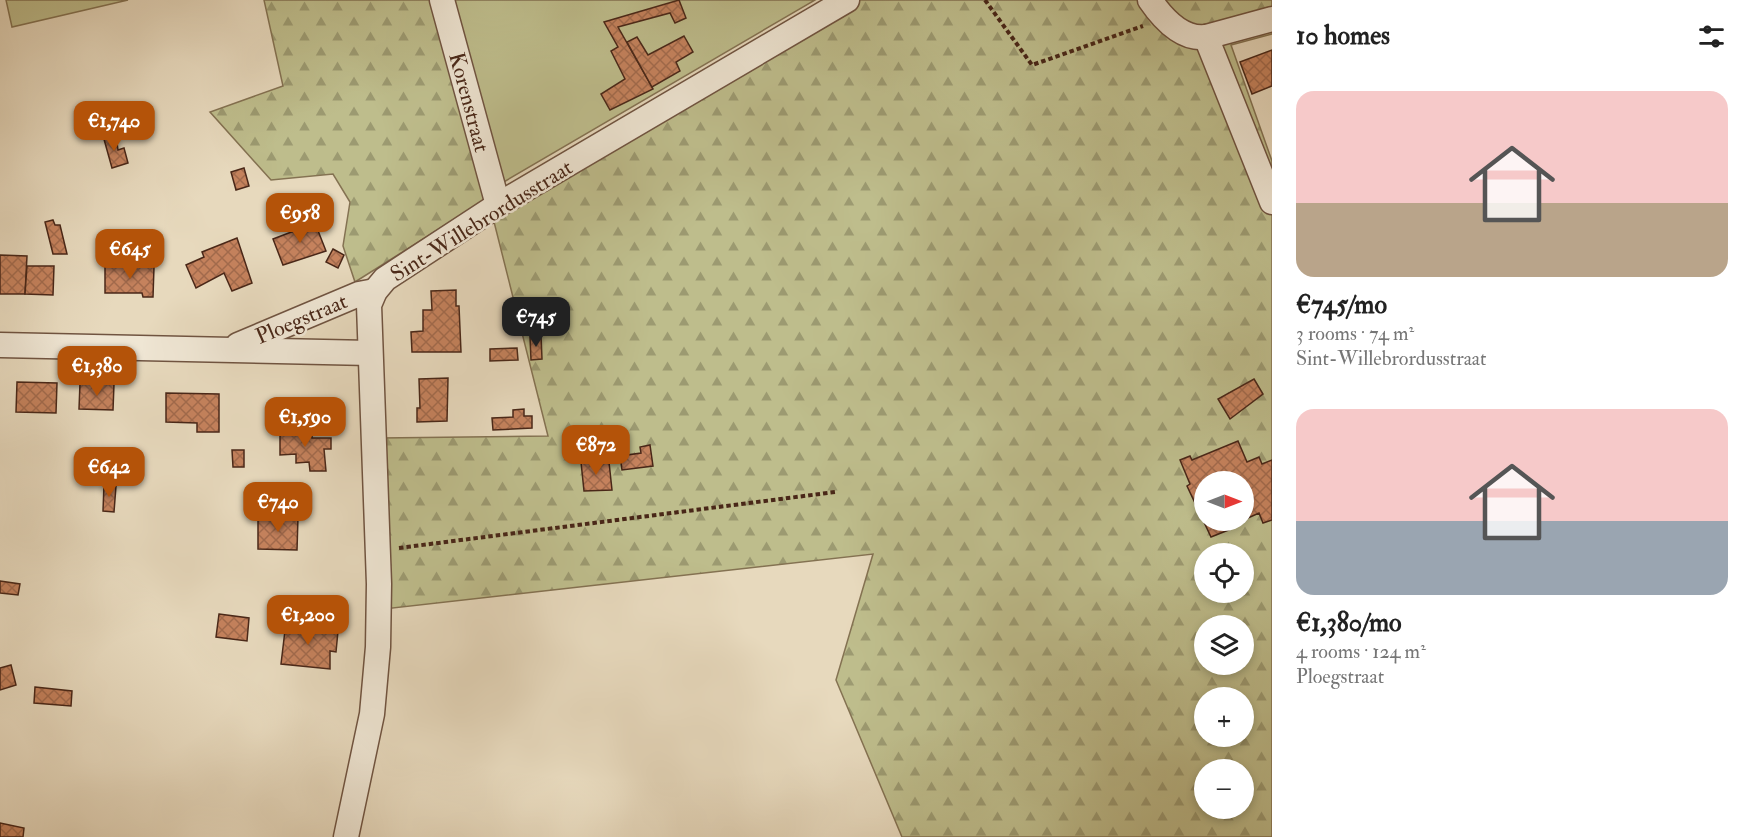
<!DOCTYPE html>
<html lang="en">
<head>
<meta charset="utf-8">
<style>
  body { margin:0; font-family:"IM FELL Double Pica",serif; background:#f2f2f2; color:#222; height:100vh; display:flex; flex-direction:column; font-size:22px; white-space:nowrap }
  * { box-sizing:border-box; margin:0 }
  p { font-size:20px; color:#767676 }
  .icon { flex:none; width:33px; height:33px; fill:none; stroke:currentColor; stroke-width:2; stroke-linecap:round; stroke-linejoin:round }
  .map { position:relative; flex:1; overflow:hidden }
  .details { display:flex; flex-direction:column; background:#fff; width:480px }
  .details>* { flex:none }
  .needle { width:39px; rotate:90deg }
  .buttons { position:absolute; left:1194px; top:471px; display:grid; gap:12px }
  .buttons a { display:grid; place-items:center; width:60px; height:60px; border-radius:50%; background:#fff; box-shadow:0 3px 9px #0003; font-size:30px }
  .price { position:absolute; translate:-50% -51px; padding:0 14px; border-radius:12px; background:#b45309; color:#fff; font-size:20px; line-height:39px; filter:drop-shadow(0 2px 3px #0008) }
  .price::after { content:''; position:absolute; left:50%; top:36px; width:18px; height:14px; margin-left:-9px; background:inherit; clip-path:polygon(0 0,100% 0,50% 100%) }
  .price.active { background:#222; color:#fff }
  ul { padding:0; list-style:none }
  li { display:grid; align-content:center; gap:12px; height:318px; padding:0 24px }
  li span { display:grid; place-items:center; height:186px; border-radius:18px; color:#555 }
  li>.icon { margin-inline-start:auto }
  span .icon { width:108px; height:108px; fill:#fffc; stroke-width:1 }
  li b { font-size:26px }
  h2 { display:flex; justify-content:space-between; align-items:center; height:72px; padding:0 24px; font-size:26px }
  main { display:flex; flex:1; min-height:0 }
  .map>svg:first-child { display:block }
</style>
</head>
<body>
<main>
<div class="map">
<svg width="1272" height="837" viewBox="0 0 1272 837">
  <defs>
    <pattern id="forest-firs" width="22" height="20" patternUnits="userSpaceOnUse" patternTransform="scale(1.5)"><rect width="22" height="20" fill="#bebd8c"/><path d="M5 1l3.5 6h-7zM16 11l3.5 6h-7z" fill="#9c9a71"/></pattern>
    <pattern id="building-cross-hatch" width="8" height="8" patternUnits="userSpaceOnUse" patternTransform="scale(1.5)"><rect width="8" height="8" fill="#c5825d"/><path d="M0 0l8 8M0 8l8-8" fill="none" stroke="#a26a4c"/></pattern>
  </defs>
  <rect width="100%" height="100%" fill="#e7d9bd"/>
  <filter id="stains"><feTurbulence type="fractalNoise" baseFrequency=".00333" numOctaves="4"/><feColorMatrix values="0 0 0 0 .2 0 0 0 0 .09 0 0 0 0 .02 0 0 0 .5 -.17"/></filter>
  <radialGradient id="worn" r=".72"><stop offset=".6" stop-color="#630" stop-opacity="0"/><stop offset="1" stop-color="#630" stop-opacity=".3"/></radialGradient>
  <!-- forest -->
  <path fill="url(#forest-firs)" stroke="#847252" stroke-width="1.5" fill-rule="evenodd" d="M264,0H434L502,212L830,0H1272V34L1231,45L1272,161V837H902L836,680L873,554L384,609L380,438L548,436L488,198L355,282L343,246L350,202L333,174L271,180L210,112L283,86ZM1204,482H1244V520H1204ZM1204,554H1244V592H1204ZM1204,626H1244V664H1204ZM1204,698H1244V736H1204ZM1204,770H1244V808H1204Z"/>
  <!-- garden -->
  <g fill="#bebd8c" stroke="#847252" stroke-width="1.5">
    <path d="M6,0H128L12,27Z"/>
    <path d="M453,0H815L502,183Z"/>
  </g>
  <!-- building -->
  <g fill="url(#building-cross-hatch)" stroke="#492718" stroke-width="1.5">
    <path d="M679,0L686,18L675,23L670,13L618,27L653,89L610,110L601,94L625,79L611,51L618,47L604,22Z"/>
    <path d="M684,36L693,52L676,62L680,71L652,87L627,42L637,37L648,55Z"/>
    <path d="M1272,50V86L1252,94L1240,62Z"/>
    <path d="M109,130L112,144L117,143L118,150L124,148L128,163L112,168L102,132Z"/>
    <path d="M244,168L249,186L236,190L231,172Z"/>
    <path d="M53,220L55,225H60L67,254H53L45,222Z"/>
    <path d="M315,223L326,251L283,265L273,239Z"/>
    <path d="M237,238L252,283L232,291L224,273L196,288L186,265L204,257L202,252Z"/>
    <path d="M333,249L344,255L338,268L326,262Z"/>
    <path d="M0,255L27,256L25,294H0Z"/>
    <path d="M105,265L154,267L153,297H143L142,293H105Z"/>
    <path d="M27,266H54L53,295L25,294Z"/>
    <path d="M456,290V306H459L461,352H412L411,332L423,331V310H432L431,291Z"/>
    <path d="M541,335L542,359L531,360L530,337Z"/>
    <path d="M517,348L518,360L490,361V349Z"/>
    <path d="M448,378L447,421L417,422V408H420L419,379Z"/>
    <path d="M1254,379L1263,394L1230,419L1218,399Z"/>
    <path d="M17,382L57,383L56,413L16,412Z"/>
    <path d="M80,383L114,384L113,410L79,409Z"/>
    <path d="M166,393L219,394V432H197V423L166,422Z"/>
    <path d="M524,409V416H532V428L493,430L492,418L513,417V410Z"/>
    <path d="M312,429V438H331V449H324L326,471H310L309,462L296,463V454L280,455V430Z"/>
    <path d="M1238,441L1247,462L1259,457L1262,464L1272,460V520L1263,523L1259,513L1248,518L1244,508V482H1204V520H1227L1231,529L1211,537L1187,486L1190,484L1180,460L1190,456L1192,460Z"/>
    <path d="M650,445L653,466L622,470L620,456L641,453L640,447Z"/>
    <path d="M232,450H244V467H233Z"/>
    <path d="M593,461L609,462L612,490L584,491L581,462Z"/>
    <path d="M104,485L116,486L114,512L103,511Z"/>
    <path d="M258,516L298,517L297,550L258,549Z"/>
    <path d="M0,581L20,584L18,595L0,593Z"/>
    <path d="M219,614L249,618L247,641L216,637Z"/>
    <path d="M286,622L338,631L336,652L330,651V669L281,664Z"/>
    <path d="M11,665L16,685L0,690V668Z"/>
    <path d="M35,687L72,691L71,706L34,703Z"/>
    <path d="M0,823L24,828L23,837H0Z"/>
  </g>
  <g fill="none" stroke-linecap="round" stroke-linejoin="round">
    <!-- street casing -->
    <g stroke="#705441" stroke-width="27">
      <g id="street">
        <path d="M442,0L498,205"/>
        <path d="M1150,0C1163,19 1182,40 1206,37"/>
        <path d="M1272,19L1206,37L1272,202"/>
        <path d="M0,345L370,353"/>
        <path d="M238,345L359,294L375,291"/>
        <path d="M346,837L372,714L378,647L379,584L369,305L375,291L385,279L498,205L847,0"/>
      </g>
    </g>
    <!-- path -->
    <g stroke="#492718" stroke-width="4" stroke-dasharray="4.5 3" stroke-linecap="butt">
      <path d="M985,0L1032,65L1143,26"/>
      <path d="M399,548L835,492"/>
    </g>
    <!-- street -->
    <use href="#street" stroke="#efe6d4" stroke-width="24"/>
  </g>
  <g text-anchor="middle" stroke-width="5" stroke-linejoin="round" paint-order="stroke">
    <!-- street labels -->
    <g font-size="22" fill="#492718" stroke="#efe6d4">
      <text transform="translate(470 102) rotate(75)" y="8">Korenstraat</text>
      <text transform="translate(481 220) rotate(-32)" y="8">Sint-Willebrordusstraat</text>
      <text transform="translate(301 318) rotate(-23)" y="8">Ploegstraat</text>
    </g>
  </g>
  <rect width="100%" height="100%" filter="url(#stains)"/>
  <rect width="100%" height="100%" fill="url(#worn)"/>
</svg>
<div class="buttons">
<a><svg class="needle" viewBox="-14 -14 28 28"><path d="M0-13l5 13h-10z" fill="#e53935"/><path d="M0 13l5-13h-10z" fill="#767676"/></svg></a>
<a><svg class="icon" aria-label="locate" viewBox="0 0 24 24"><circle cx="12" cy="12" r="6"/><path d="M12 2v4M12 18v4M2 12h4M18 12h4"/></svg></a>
<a><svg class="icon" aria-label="layers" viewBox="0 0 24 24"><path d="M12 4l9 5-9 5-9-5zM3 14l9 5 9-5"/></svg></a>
<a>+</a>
<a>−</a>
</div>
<b class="price" style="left:114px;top:152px">€1,740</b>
<b class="price" style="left:300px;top:244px">€958</b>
<b class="price" style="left:130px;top:280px">€645</b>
<b class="price active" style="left:536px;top:348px">€745</b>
<b class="price" style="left:97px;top:397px">€1,380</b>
<b class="price" style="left:305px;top:448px">€1,590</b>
<b class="price" style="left:596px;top:476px">€872</b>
<b class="price" style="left:109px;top:498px">€642</b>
<b class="price" style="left:278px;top:533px">€740</b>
<b class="price" style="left:308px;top:646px">€1,200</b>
</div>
<section class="details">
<h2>10 homes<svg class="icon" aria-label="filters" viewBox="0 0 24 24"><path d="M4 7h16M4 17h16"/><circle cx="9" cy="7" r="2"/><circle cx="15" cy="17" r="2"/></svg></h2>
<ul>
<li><span style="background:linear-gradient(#f6c9c9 60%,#b9a48a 0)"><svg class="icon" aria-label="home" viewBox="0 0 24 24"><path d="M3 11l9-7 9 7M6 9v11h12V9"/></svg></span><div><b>€745/mo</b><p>3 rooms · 74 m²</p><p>Sint-Willebrordusstraat</p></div></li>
<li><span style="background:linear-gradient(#f6c9c9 60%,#9aa5b1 0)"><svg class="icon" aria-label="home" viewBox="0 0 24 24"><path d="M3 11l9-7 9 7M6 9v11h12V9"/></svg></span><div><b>€1,380/mo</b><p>4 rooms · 124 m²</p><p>Ploegstraat</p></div></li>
</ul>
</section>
</main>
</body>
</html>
